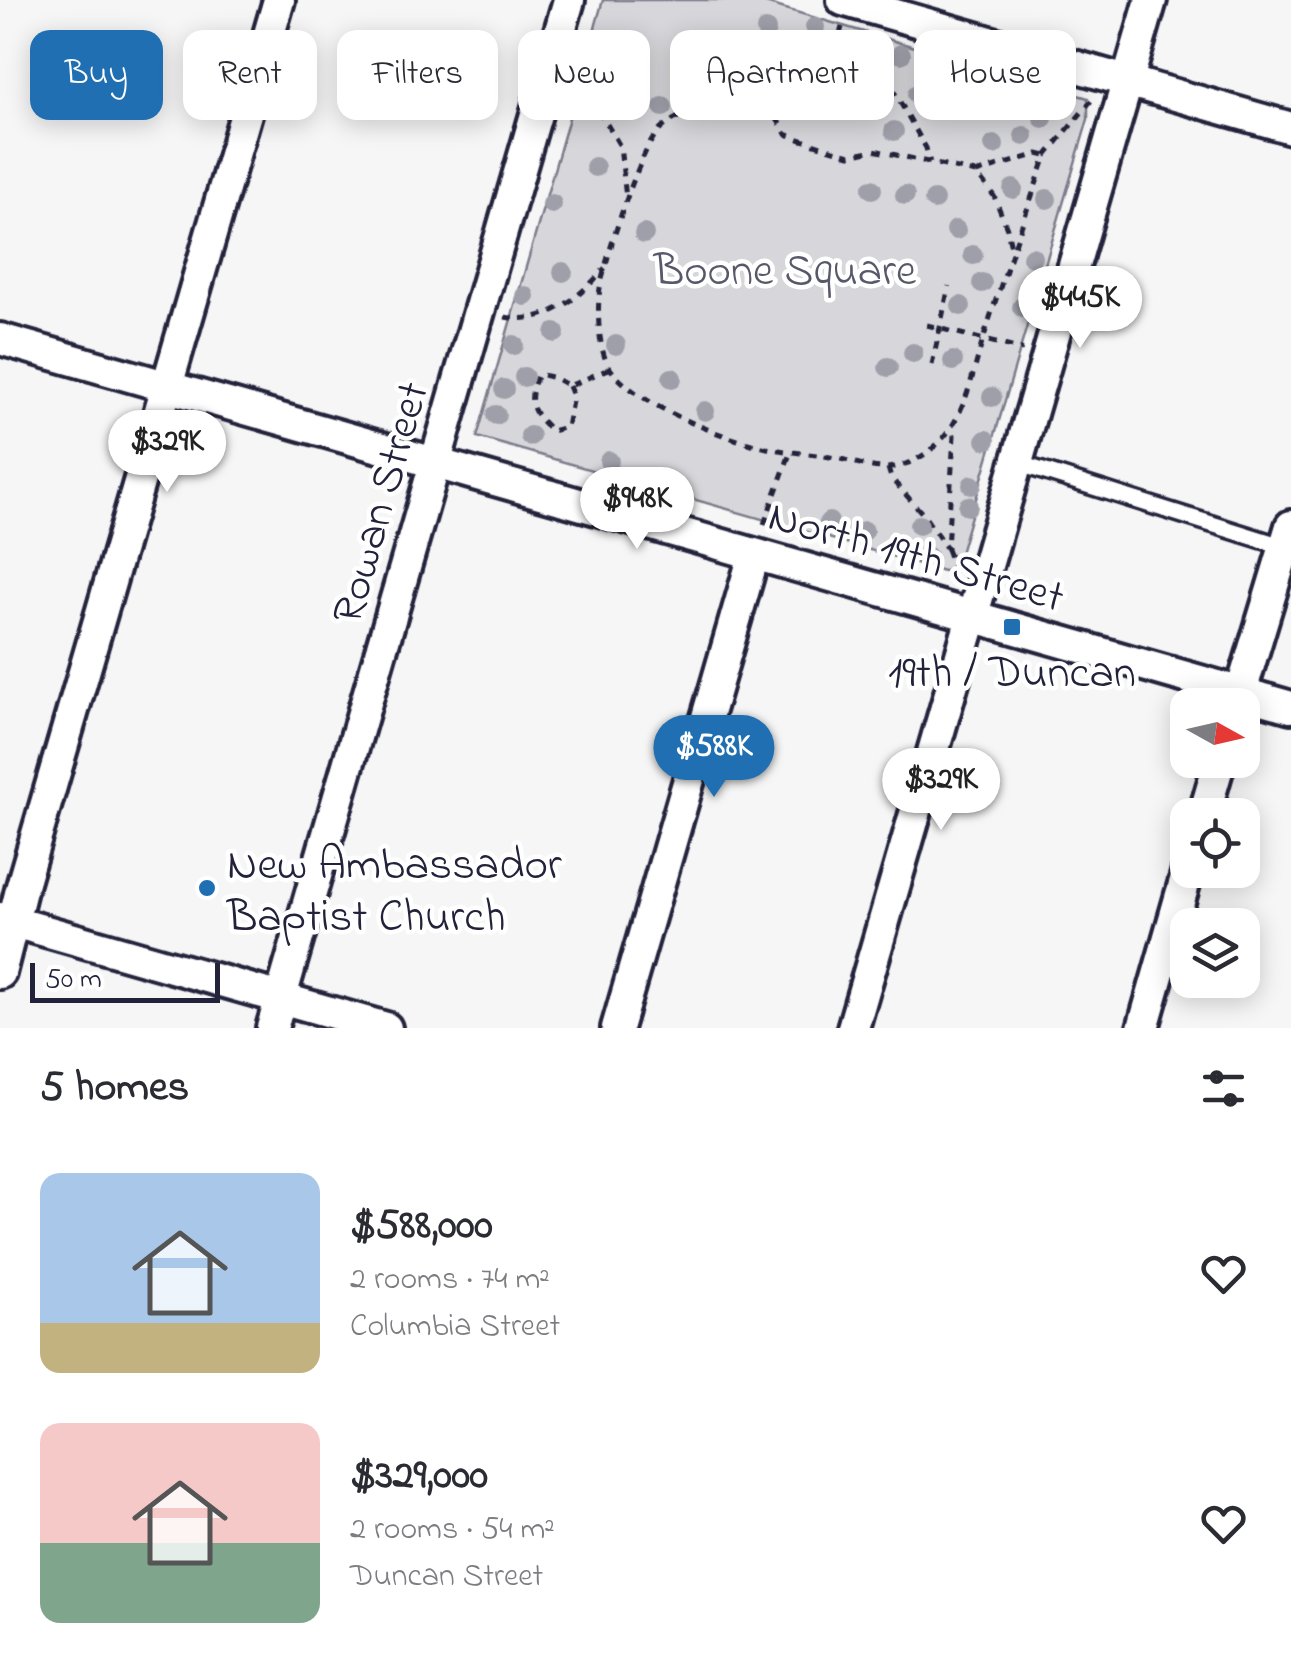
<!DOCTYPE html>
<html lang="en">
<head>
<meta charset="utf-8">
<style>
  body { margin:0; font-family:"Indie Flower",sans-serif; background:#f2f2f3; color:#2b2b33; height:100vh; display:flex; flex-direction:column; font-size:38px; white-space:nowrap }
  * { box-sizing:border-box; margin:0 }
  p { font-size:32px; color:#7c7c81 }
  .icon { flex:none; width:55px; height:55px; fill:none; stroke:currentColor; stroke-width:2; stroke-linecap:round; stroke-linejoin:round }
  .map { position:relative; height:1028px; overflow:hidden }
  .details { display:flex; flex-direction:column; background:#fff; flex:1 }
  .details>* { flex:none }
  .top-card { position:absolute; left:30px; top:30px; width:1232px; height:90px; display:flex; gap:20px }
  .needle { width:65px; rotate:98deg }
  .tools { position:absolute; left:1170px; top:688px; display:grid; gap:20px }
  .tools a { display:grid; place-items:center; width:90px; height:90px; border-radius:20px; background:#fff; box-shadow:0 5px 25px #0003; font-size:50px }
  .scale { position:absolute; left:30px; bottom:25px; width:190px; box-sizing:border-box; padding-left:10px; border:5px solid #22223b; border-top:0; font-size:28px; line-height:35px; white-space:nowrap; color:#22223b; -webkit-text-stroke:8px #fff; paint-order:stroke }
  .price { position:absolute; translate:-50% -85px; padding:0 22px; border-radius:35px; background:#fff; color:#222; font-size:32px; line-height:65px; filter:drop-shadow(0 2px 5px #0008) }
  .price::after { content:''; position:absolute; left:50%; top:60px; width:30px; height:22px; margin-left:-15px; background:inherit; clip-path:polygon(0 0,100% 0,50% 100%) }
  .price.on { background:#1f6fb2; color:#fff }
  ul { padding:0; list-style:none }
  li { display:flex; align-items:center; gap:30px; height:250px; padding:0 40px }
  li span { display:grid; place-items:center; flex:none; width:280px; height:200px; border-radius:20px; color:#555 }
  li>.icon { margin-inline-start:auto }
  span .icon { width:120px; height:120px; fill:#fffc; stroke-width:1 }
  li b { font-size:42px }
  h2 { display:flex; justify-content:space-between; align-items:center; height:120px; padding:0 40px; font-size:42px }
  .chip { padding:0 35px; border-radius:20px; background:#fff; box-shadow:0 5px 25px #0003; font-size:35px; line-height:90px }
  .chip.on { background:#1f6fb2; color:#fff }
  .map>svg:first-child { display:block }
</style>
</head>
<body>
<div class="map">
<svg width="1291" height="1028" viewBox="0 0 1291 1028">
  <rect width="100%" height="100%" fill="#f6f6f7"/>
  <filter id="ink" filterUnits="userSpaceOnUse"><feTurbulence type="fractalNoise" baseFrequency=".01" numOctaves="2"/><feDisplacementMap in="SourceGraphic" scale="20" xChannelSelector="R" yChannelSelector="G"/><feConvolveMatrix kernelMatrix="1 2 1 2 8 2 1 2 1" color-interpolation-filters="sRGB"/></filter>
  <g filter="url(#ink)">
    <!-- green -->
    <path fill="#d7d7db" stroke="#7c7c8b" stroke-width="2.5" d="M603,0H755L1088,98V119L955,570L943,571L477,437Z"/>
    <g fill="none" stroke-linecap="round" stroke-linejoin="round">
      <!-- lane casing -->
      <g stroke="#22223b" stroke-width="22">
        <path id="lane" d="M1017,463L1285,547"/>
      </g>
      <!-- street casing -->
      <g stroke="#22223b" stroke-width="38">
        <g id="street">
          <path d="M843,0L1291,128"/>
          <path d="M0,339L1291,707"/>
          <path d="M1237,705L1291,526"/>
          <path d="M1204,815L1220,760"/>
          <path d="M0,918L386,1028"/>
          <path d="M0,973L22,886L279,0"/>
          <path d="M272,1028L569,0"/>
          <path d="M617,1028L754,555"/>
          <path d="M853,1028L1151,0"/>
          <path d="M1143,1028L1188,870"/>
        </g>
      </g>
      <!-- path -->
      <g stroke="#22223b" stroke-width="5" stroke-dasharray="8 8" stroke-linecap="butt">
        <path d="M836,48L842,27"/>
        <path d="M569,98L599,111L620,146L626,198"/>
        <path d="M734,101L771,109L786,134L799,139L850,155L874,150L976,173L994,196L1007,228L1012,253C1002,282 992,310 983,340C971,378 965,421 933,448C920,459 902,468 885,468C869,468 855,462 840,459C818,454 795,453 772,449C730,441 627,403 607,363C598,344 597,309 600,288C606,258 639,151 658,132C676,113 708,104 734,101Z"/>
        <path d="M720,102L794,46C816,42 852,46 871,60C884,69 915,130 926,148L930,163"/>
        <path d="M1046,156L1091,101"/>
        <path d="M976,173L1038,154L1046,156L1013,250"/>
        <path d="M505,317C547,325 579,298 605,268"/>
        <path d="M927,325L1023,350"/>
        <path d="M932,365L949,286"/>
        <path d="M569,386L573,396L567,427L552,431C531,412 526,402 538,374L555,378L569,386L611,368"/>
        <path d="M888,468L891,478L923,514L947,549L954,435L950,430"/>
        <path d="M764,524L791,451"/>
        <path d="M947,549L956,574"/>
      </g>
      <!-- lane -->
      <use href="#lane" stroke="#fff" stroke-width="15"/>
      <!-- street -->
      <use href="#street" stroke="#fff" stroke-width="30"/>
    </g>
    <!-- trees -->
    <g fill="#9f9faa">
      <circle cx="815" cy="27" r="10"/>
      <circle cx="766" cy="30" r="10"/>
      <circle cx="869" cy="42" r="10"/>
      <circle cx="901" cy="54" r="10"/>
      <circle cx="949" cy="61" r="10"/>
      <circle cx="993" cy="85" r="10"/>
      <circle cx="602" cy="86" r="10"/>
      <circle cx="1043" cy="88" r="10"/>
      <circle cx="783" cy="90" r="10"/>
      <circle cx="917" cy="94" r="10"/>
      <circle cx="1016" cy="97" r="10"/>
      <circle cx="980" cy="102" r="10"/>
      <circle cx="663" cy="107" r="10"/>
      <circle cx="1043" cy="118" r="10"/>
      <circle cx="894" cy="131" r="10"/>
      <circle cx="1024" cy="136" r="10"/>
      <circle cx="994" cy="145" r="10"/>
      <circle cx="595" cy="167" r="10"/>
      <circle cx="872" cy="189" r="10"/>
      <circle cx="1013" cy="189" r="10"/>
      <circle cx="905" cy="195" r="10"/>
      <circle cx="1047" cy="199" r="10"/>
      <circle cx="934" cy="200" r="10"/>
      <circle cx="552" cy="204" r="10"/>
      <circle cx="956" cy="230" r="10"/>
      <circle cx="644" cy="234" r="10"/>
      <circle cx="973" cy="255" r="10"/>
      <circle cx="1032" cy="257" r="10"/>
      <circle cx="563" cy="272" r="10"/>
      <circle cx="982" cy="283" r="10"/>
      <circle cx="525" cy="296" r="10"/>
      <circle cx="961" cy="306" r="10"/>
      <circle cx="1022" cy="307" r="10"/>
      <circle cx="555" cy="333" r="10"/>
      <circle cx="514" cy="345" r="10"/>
      <circle cx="616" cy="345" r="10"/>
      <circle cx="913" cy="353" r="10"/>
      <circle cx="953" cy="361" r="10"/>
      <circle cx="888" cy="367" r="10"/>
      <circle cx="524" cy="377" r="10"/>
      <circle cx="672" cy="378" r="10"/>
      <circle cx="504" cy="389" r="10"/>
      <circle cx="992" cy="397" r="10"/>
      <circle cx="705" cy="411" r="10"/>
      <circle cx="496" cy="415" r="10"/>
      <circle cx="530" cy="436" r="10"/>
      <circle cx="986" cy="440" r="10"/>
      <circle cx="609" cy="461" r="10"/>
      <circle cx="972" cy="485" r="10"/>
      <circle cx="968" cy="506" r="10"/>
      <circle cx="829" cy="522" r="10"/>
      <circle cx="919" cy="525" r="10"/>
      <circle cx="864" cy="531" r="10"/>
      <circle cx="927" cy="556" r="10"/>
    </g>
  </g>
  <!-- markers -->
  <g fill="#1f6fb2" stroke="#fff" stroke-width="4">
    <rect x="1002" y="617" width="20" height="20" rx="5"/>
    <circle cx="207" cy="888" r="10"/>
  </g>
  <g text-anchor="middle" stroke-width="9" stroke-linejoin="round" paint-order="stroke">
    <!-- park labels -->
    <g font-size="45" fill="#58586b" stroke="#fff">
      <text x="785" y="284">Boone Square</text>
    </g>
    <!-- street labels -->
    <g font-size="45" fill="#22223b" stroke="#fff">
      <text transform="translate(378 502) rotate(-74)" y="16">Rowan Street</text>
      <text transform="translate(917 554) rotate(16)" y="16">North 19th Street</text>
    </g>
    <!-- poi labels -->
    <g font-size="45" fill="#22223b" stroke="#fff">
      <text x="1012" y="686">19th / Duncan</text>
      <text x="227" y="878" text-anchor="start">New Ambassador<tspan x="227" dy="52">Baptist Church</tspan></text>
    </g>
  </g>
</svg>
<div class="tools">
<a><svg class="needle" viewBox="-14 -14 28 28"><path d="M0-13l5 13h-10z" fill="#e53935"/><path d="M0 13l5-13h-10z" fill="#7c7c81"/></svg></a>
<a><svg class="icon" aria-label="locate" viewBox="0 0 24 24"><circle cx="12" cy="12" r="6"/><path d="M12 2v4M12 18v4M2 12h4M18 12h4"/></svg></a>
<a><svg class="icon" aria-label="layers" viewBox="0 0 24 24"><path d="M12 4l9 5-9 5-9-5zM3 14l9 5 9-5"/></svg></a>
</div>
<div class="scale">50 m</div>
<b class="price" style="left:1080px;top:351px">$445K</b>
<b class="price" style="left:167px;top:495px">$329K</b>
<b class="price" style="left:637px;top:552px">$948K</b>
<b class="price on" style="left:714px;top:800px">$588K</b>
<b class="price" style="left:941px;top:833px">$329K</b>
<div class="top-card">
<a class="chip on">Buy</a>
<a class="chip">Rent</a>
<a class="chip">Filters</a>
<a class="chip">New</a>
<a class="chip">Apartment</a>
<a class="chip">House</a>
</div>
</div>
<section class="details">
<h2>5 homes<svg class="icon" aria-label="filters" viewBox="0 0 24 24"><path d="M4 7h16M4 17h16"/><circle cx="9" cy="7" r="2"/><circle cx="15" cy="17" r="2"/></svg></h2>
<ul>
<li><span style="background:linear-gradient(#a9c7e8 75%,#c2b280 0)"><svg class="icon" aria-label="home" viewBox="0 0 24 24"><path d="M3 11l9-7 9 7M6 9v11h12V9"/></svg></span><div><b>$588,000</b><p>2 rooms · 74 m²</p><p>Columbia Street</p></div><svg class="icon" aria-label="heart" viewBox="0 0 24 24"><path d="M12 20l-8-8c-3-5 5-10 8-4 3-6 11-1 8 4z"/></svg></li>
<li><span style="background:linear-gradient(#f6c9c9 60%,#7fa58c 0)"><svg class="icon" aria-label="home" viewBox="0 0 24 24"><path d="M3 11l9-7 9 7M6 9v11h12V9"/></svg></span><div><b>$329,000</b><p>2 rooms · 54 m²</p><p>Duncan Street</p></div><svg class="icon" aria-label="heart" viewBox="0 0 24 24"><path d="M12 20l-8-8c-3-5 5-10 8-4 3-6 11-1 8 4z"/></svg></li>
</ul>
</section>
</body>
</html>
